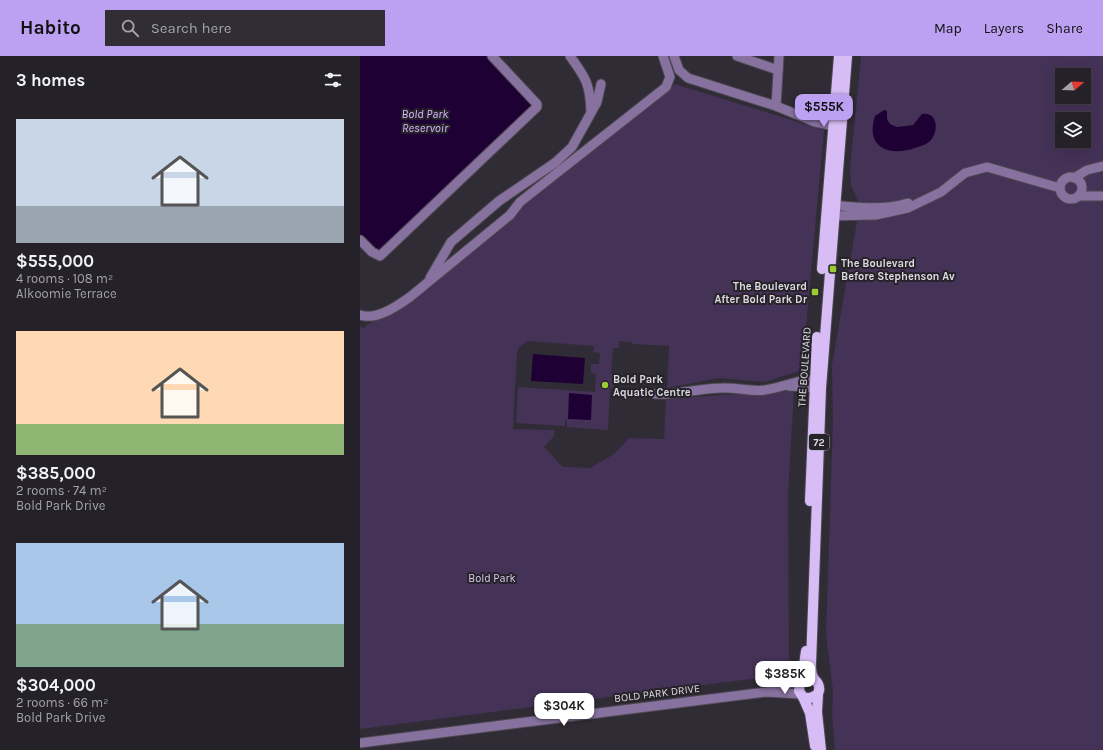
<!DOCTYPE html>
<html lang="en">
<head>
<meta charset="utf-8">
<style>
  body { margin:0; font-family:Karla,sans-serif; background:#302e34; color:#f1f3f6; height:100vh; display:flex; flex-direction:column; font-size:15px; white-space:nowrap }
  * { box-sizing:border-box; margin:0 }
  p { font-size:13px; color:#a3a3a8 }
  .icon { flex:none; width:22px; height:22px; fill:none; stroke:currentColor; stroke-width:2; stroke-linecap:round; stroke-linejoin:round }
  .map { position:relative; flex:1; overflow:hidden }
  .panel { display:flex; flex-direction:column; background:#242128; width:360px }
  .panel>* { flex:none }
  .needle { width:26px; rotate:71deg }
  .tools { position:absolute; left:695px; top:12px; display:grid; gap:8px }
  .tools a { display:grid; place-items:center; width:36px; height:36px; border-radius:0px; background:#242128; box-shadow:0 4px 16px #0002,0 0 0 1px #413e45; font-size:20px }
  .price { position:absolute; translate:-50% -34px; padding:0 9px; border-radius:8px; background:#fff; color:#222; font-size:13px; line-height:26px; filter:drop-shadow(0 1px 2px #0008) }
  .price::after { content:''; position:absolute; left:50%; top:24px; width:12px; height:9px; margin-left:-6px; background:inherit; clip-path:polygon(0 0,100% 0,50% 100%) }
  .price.active { background:#bca0f2; color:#111 }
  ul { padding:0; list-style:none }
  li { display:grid; align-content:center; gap:8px; height:212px; padding:0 16px }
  li span { display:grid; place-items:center; height:124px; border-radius:0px; color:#555 }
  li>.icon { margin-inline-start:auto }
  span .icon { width:72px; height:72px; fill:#fffc; stroke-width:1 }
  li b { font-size:17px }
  h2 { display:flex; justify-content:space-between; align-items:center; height:48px; padding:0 16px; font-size:17px }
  header { display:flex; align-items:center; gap:24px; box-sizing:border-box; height:56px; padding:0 20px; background:#bca0f2; color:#111 }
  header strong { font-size:19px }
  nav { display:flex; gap:22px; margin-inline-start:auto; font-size:14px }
  .search { width:280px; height:36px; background:#302e34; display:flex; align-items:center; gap:10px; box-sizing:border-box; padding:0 14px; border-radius:0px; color:#a3a3a8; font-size:15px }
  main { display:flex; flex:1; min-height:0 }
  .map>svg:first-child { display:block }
</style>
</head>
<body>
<header>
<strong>Habito</strong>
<div class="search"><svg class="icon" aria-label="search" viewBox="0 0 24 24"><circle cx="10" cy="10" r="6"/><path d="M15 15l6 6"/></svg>Search here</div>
<nav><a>Map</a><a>Layers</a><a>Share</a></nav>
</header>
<main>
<section class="panel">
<h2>3 homes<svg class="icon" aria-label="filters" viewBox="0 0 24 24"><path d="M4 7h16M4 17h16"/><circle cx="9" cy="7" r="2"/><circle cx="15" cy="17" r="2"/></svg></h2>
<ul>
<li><span style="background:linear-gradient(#c9d6e8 70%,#9aa5b1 0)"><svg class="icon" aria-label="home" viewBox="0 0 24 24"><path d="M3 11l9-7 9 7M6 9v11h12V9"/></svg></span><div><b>$555,000</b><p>4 rooms · 108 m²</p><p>Alkoomie Terrace</p></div></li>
<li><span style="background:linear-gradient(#ffd9b3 75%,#8fb573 0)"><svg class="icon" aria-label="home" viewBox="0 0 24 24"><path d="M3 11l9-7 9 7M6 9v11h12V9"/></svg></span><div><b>$385,000</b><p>2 rooms · 74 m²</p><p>Bold Park Drive</p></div></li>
<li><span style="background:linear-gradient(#a9c7e8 65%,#7fa58c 0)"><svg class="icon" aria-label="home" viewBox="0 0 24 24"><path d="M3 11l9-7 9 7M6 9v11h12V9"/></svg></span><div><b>$304,000</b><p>2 rooms · 66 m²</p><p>Bold Park Drive</p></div></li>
</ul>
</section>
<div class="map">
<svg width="743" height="694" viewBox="0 0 743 694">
  <rect width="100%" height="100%" fill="#302c35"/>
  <!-- green -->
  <g fill="#443257" fill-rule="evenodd">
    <path d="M501,0H743V694H475L472,657L473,635L466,578L473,365L472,309L497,165L498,145L491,129L490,113ZM702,19H724V41H702ZM702,63H724V85H702Z"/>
    <path d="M315,28L464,74L443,304L444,311L437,316L404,326L359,322L307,332L309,290L272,288V286L259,285V292H253L251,318H258L253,332H250L248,374L207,371V364H205V370L156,367L158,331L235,336L236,318L231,317V308H239L240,297L233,296L234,290L168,285L159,291L157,297L153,373L194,374V380L184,391L203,411L230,412L254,398L269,382L304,383L306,343L434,334L428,439L429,618L0,673V270L3,272L78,219Z"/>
  </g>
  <!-- water -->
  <g fill="#1f0035">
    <path d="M0,0H128L175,50L17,197L0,179Z"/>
    <path d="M524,54L527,55V63L530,68L537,71L553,69L562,58C579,55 579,78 569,86C565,89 560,90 555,92C528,101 505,91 515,60Z"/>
    <path d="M173,298L225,302L223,328L171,325Z"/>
    <path d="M209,337L232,339L231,364L208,363Z"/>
  </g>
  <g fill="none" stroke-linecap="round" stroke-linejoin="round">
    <!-- minor casing -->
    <g stroke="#4c4850" stroke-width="11">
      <g id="minor">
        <path d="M210,0C226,22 230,28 231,56"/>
        <path d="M314,0L319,14L328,22L416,50L455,66L479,71"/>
        <path d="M377,0L418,14"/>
        <path d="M416,50L419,0"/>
        <path d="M451,62L481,59"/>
        <circle cx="711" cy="132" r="11"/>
        <path d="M714,122L727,114L743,110"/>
        <path d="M719,140H743"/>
        <path d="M468,148C493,152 523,155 548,147"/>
        <path d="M467,160L516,159L548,152L581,136L605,117L627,111L700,132"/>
        <path d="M0,184L12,196L20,200L177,51V48L132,0"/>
        <path d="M70,222L91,186L139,145L196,106L212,91L237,46L241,28"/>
        <path d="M0,259C16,265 37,250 50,241L150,159L160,146L306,31L310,21L303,0"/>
        <path d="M429,330L461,332"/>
        <path d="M295,338C318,339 340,332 362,332C377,331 391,336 405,334C425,331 441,322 462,323"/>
        <path d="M409,635L425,628L440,626"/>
        <path d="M0,687L406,636L440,638"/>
      </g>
    </g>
    <!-- major casing -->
    <g stroke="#4c4850" stroke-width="12">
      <g id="major">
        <path d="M462,213L479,0"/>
        <path d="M450,445L457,281"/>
        <path d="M453,623L446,622L440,626L439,635L443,641C452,644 463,638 458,628C457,625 454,624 453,621C451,617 451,612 451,608L461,332L487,0"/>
        <path d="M442,624L446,595"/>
        <path d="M458,638L457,656L461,694"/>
        <path d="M443,641L450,657L455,690"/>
      </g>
    </g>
    <!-- minor -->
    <use href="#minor" stroke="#87719f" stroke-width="9"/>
    <!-- major -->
    <use href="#major" stroke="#d7bcf5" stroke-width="10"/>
  </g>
  <!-- markers -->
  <g fill="#9bcb33" stroke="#26232b" stroke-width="1.5">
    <rect x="469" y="209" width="8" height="8" rx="2"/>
    <rect x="451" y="232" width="8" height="8" rx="2"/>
    <circle cx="245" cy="329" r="4"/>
  </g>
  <g text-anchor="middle" stroke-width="4" stroke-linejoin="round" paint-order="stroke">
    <!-- shield labels -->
    <rect fill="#26232b" stroke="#a5a3a9" stroke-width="1" x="449" y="378" width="20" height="16" rx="3"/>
    <g font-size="10" font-weight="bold" fill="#dcdadf">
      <text x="459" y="390">72</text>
    </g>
    <!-- poi labels -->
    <g font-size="11" font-weight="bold" fill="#dcdadf" stroke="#26232b" text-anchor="start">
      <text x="481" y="211">The Boulevard<tspan x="481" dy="13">Before Stephenson Av</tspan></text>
      <text x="447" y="234" text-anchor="end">The Boulevard<tspan x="447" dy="13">After Bold Park Dr</tspan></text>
      <text x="253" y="327">Bold Park<tspan x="253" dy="13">Aquatic Centre</tspan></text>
    </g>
    <!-- street labels -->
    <g font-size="11" fill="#dcdadf" stroke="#26232b">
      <text transform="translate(444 311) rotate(-86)" y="4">THE BOULEVARD</text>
      <text transform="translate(297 637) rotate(-7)" y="4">BOLD PARK DRIVE</text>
    </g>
    <!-- park labels -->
    <g font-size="11" fill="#decdf2" stroke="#26232b">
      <text x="132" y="526">Bold Park</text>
    </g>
    <!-- water labels -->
    <g font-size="12" font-style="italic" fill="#d9b6ff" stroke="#26232b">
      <text x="65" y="62">Bold Park<tspan x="65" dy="14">Reservoir</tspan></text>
    </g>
  </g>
</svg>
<div class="tools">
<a><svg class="needle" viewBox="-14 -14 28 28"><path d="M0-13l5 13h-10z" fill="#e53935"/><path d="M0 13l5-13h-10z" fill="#a3a3a8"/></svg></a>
<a><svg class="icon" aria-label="layers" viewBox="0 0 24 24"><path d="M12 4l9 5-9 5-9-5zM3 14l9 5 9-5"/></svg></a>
</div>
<b class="price active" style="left:464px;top:72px">$555K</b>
<b class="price" style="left:425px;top:639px">$385K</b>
<b class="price" style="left:204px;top:671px">$304K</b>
</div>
</main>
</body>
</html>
